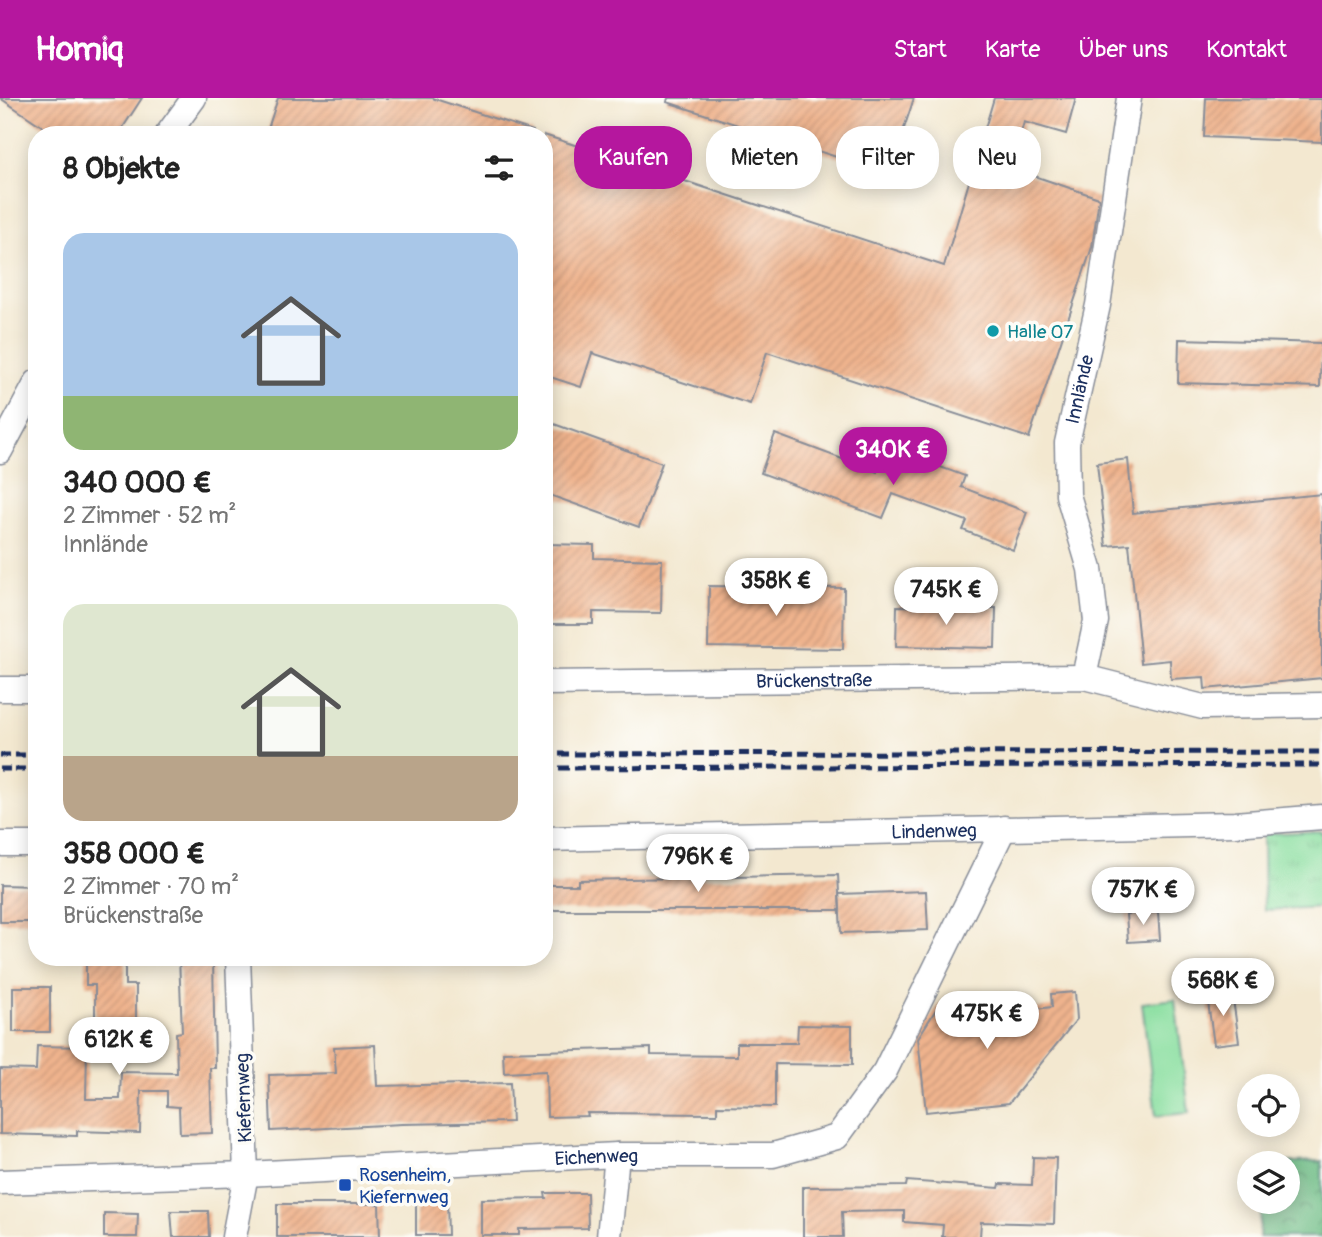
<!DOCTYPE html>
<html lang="de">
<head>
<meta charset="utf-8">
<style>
  body { margin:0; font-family:Pangolin,sans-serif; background:#f6f6f6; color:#222; height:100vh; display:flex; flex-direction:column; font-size:26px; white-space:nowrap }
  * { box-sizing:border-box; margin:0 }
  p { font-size:23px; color:#767676 }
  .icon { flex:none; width:38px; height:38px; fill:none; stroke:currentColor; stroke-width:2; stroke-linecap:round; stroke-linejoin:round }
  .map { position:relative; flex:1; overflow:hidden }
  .panel { position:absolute; left:28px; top:28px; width:525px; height:840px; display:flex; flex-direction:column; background:#fff; border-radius:28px; box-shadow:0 4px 18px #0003 }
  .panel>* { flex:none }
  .banner { position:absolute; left:574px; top:28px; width:642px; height:63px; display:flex; gap:14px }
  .buttons { position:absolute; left:1237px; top:976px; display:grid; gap:14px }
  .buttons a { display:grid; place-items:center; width:63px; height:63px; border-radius:50%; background:#fff; box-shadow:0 4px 18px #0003; font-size:35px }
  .price { position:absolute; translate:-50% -60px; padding:0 16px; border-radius:24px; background:#fff; color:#222; font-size:23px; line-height:46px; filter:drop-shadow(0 2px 4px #0008) }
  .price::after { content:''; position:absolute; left:50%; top:42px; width:21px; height:16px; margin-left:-10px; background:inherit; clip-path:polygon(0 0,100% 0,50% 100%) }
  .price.active { background:#b5179e; color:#fff }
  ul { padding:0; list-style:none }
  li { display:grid; align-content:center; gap:14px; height:371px; padding:0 35px }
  li span { display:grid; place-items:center; height:217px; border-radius:21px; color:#555 }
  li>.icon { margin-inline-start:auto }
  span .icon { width:126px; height:126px; fill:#fffc; stroke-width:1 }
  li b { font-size:30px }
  h2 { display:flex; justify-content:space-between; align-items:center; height:84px; padding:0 35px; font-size:30px }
  .tag { padding:0 24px; border-radius:28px; background:#fff; box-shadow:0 4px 18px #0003; font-size:24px; line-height:63px }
  .tag.active { background:#b5179e; color:#fff }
  header { display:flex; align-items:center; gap:42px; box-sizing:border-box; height:98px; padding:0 35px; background:#b5179e; color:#fff }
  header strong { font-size:33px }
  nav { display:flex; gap:38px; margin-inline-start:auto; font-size:24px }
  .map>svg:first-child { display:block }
</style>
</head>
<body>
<header>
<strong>Homiq</strong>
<nav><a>Start</a><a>Karte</a><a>Über uns</a><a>Kontakt</a></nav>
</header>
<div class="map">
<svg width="1322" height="1139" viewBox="0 0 1322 1139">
  <defs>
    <pattern id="grass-tufts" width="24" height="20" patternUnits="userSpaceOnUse" patternTransform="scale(1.75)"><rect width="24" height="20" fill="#8bdfa1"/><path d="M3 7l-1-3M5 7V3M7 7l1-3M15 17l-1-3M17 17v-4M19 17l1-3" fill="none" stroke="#77c08d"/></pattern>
    <pattern id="forest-crowns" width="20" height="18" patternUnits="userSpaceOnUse" patternTransform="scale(1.75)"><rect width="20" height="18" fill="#70be87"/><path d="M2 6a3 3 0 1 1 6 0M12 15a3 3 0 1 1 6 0" fill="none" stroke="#5b9b72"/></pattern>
    <pattern id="building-hatch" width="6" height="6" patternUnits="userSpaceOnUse" patternTransform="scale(1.75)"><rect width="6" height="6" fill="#efb38d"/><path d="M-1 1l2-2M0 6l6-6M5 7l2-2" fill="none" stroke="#cc9a7c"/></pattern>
  </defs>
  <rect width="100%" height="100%" fill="#fdfcf7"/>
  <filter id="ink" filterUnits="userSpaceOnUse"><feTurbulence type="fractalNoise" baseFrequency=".0143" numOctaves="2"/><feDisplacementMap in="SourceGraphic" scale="14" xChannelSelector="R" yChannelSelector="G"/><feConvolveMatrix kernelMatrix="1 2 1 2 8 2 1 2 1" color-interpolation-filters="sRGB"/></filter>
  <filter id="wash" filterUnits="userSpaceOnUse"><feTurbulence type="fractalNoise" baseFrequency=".00686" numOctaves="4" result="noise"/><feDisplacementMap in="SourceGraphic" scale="28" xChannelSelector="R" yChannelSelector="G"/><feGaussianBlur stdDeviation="1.57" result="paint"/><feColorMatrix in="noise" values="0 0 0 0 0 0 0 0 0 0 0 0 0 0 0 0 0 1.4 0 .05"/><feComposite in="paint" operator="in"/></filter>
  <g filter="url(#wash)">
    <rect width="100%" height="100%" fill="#f3e8d0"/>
    <!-- grass -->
    <path fill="url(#grass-tufts)" stroke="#538780" stroke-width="2" d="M1322,733V809L1264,812L1263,736Z"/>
    <!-- forest -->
    <path fill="url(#forest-crowns)" stroke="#467672" stroke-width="2" d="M1322,1063V1139H1259L1262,1104H1288V1066L1265,1065Z"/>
    <!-- pitch -->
    <path fill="#8bdfa1" stroke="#538780" stroke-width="2" d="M1175,901L1189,1015L1156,1018L1142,905Z"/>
    <g id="blocks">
      <!-- building -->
      <g fill="url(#building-hatch)">
        <path d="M0,0H142L118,37H55Z"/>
        <path d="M278,0H432L533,33L532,37H266Z"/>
        <path d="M668,0H914L889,76L667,4Z"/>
        <path d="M994,0H1076L1066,36L1024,24L1011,70L1099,100L1092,149L1029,340L767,254L750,306L592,255L581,289L544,277V37L944,168Z"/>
        <path d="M1206,0L1322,1V44L1204,39Z"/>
        <path d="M1179,241L1321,245L1320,289L1178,285Z"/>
        <path d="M554,326L662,365L639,429L544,395V353Z"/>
        <path d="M775,336L877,374L886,349L965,378L961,389L1027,414L1013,452L963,432L967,423L893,396L883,420L761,375Z"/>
        <path d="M1128,361L1133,415L1322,396V580L1205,591L1204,579L1171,581L1170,562L1141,565L1129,446L1106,448L1097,365Z"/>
        <path d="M544,446L594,447V460L662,462L661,515L593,514V526H544Z"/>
        <path d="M709,488L844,490L843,551L708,549Z"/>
        <path d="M897,508L996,510L995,550L896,548Z"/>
        <path d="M838,777L840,812H544V787H578V782Z"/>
        <path d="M0,787L37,788V824H0Z"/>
        <path d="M926,793L928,832L841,835L839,796Z"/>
        <path d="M1158,814L1160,842L1128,844L1126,816Z"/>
        <path d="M86,859H125V887H136V927H95V887H86Z"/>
        <path d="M179,859H213L215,970H210L212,1035L180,1036L179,1009L167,1008V993H141L140,1035L77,1033V1038L0,1036V971L36,972L37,948L87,949L86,1001H120L121,974L177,975L176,935L182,934Z"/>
        <rect x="13" y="889" width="37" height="45"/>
        <path d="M1075,894L1077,921L1009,1005L926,1014L918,940L940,905L988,901L989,916L1052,909L1051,896Z"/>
        <path d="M1232,894L1239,944L1214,947L1207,897Z"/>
        <path d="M798,927L852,928V967L775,966V1009L717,1008V1016L587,1015L588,1018L547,1019L546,973L504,975L503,954L651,950V957L737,958V945H797Z"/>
        <path d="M375,947L377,988L510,985L512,1024L402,1026L271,1033L269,977L336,975L334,949Z"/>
        <path d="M1033,1059L1056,1060L1054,1126L981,1124L980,1139H942L943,1127L904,1124V1113L842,1114L843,1139H803V1089L906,1088L907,1083L999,1090L1000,1086L1032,1087Z"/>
        <path d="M545,1095H587L588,1130L519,1131V1137H481V1101L546,1100Z"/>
        <path d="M416,1101H447L448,1137H416Z"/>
        <path d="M277,1106H379L380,1139H277Z"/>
        <path d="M171,1113H208L209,1139H173Z"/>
        <path d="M104,1115L138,1116L137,1139H104Z"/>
      </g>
    </g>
  </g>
  <g filter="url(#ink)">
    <use href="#blocks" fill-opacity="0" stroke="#878c97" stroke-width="2"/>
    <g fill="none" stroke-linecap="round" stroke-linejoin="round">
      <!-- minor casing -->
      <g stroke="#878c97" stroke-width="27">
        <g id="minor">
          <path d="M167,37L194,0"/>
          <path d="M0,353L37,284"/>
          <path id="s1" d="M1084,579L1096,523L1090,471L1068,397L1067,345L1098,207L1129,0"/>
          <path id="s2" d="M544,585L1084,579L1203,609L1322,607"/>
          <path d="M0,591H37"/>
          <path id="s3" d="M544,741L1235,726L1322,719"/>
          <path d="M0,746H37"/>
          <path id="s4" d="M0,1084L246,1076L617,1057H773L837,1039L885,973L1004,730"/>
          <path d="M234,1139L246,1076L238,859"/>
          <path d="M609,1139L617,1057"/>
        </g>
      </g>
      <!-- minor -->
      <use href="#minor" stroke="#fff" stroke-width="24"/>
      <!-- rail -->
      <g stroke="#1b2f5e" stroke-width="5" stroke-dasharray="10 5" stroke-linecap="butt">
        <path d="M544,656L1322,654"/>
        <path d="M0,657H37"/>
        <path d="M544,670L1322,667"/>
        <path d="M0,671H37"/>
      </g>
    </g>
  </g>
  <!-- markers -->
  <circle fill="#0f9aa8" stroke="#fdfcf7" stroke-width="2.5" cx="993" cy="233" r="7"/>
  <rect fill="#1a4fb4" stroke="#fdfcf7" stroke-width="2.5" x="338" y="1080" width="14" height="14" rx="3.5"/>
  <g text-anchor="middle" stroke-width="7" stroke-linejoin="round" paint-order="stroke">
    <!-- culture labels -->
    <g font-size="19" fill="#0d838f" stroke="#fdfcf7" text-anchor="start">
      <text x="1007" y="240">Halle 07</text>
    </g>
    <!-- street labels -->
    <g font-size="19" fill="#1b2f5e" stroke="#fdfcf7">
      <text dy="7" stroke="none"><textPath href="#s1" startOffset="294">Innlände</textPath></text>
      <text dy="7" stroke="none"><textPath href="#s2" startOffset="270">Brückenstraße</textPath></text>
      <text dy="7" stroke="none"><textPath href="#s3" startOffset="390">Lindenweg</textPath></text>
      <text transform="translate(243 1000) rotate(-92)" y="7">Kiefernweg</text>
      <text dy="7" stroke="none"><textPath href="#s4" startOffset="597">Eichenweg</textPath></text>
    </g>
    <!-- transit labels -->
    <g font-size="19" fill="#164399" stroke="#fdfcf7" text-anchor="start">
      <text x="359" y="1083">Rosenheim,<tspan x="359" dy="22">Kiefernweg</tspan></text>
    </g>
  </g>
</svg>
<div class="buttons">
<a><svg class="icon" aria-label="locate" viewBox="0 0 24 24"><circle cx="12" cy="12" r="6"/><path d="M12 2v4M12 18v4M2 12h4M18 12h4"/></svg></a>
<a><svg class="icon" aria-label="layers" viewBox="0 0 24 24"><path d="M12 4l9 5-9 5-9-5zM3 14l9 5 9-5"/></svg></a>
</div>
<b class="price active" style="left:893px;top:389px">340K €</b>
<b class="price" style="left:776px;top:520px">358K €</b>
<b class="price" style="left:946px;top:529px">745K €</b>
<b class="price" style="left:698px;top:796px">796K €</b>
<b class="price" style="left:1143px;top:829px">757K €</b>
<b class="price" style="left:1223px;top:920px">568K €</b>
<b class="price" style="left:987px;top:953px">475K €</b>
<b class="price" style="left:119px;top:979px">612K €</b>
<div class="banner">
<a class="tag active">Kaufen</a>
<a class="tag">Mieten</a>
<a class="tag">Filter</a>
<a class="tag">Neu</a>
</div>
<section class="panel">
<h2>8 Objekte<svg class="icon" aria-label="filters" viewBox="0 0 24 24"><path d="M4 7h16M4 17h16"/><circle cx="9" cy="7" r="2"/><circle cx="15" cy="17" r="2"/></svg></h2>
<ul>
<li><span style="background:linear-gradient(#a9c7e8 75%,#8fb573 0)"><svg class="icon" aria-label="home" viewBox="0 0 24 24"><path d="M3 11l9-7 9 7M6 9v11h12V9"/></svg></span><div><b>340 000 €</b><p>2 Zimmer · 52 m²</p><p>Innlände</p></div></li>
<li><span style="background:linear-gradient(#dfe7d0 70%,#b9a48a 0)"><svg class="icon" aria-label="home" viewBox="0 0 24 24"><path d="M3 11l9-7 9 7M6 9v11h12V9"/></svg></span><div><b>358 000 €</b><p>2 Zimmer · 70 m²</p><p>Brückenstraße</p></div></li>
</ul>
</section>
</div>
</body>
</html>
